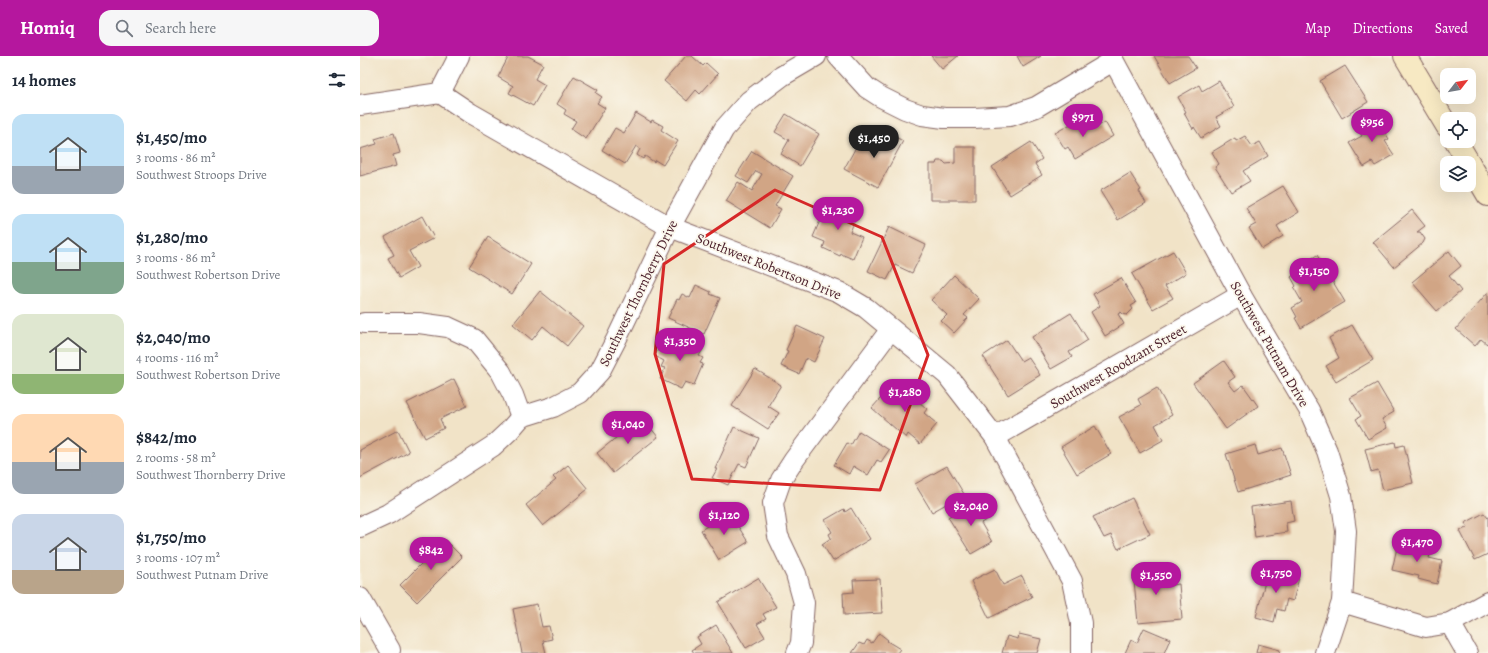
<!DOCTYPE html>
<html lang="en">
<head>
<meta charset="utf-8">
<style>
  body { margin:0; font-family:Alegreya,serif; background:#f6f6f7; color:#1f2937; height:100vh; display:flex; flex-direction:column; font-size:15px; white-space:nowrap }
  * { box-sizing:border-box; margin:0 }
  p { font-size:13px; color:#747a83 }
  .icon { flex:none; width:22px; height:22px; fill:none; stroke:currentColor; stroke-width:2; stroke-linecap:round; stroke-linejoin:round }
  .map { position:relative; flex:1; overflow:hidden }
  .panel { display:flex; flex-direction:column; background:#fff; width:360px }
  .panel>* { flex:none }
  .needle { width:26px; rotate:59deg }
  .tools { position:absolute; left:1080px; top:12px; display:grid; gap:8px }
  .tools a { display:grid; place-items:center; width:36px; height:36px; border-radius:8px; background:#fff; box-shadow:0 4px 16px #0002; font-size:20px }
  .price { position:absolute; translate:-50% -34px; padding:0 9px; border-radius:14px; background:#b5179e; color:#fff; font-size:13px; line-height:26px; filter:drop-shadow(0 1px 2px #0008) }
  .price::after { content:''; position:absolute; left:50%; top:24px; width:12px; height:9px; margin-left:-6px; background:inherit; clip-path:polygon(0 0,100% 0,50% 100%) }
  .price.active { background:#222; color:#fff }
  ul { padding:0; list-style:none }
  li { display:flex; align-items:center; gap:12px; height:100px; padding:0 12px }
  li span { display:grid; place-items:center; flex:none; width:112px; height:80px; border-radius:12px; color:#555 }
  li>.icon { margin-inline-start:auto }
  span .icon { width:48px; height:48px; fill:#fffc; stroke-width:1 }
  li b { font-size:17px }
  h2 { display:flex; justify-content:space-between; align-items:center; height:48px; padding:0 12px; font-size:17px }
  header { display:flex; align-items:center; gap:24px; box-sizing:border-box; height:56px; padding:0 20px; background:#b5179e; color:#fff }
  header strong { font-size:19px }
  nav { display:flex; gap:22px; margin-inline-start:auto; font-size:14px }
  .search { width:280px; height:36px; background:#f6f6f7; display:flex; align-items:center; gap:10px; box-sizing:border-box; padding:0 14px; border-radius:12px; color:#747a83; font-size:15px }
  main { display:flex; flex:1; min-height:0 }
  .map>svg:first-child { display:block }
</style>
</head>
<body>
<header>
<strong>Homiq</strong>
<div class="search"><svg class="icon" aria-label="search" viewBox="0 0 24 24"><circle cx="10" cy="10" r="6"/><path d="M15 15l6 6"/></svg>Search here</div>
<nav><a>Map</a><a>Directions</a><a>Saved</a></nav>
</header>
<main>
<section class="panel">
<h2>14 homes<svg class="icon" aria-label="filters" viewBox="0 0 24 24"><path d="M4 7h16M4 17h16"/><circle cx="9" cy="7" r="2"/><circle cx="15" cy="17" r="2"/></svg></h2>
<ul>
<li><span style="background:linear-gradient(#bfe0f5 65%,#9aa5b1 0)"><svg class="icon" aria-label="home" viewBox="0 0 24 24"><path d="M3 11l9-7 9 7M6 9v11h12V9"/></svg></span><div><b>$1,450/mo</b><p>3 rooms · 86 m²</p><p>Southwest Stroops Drive</p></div></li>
<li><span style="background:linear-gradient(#bfe0f5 60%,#7fa58c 0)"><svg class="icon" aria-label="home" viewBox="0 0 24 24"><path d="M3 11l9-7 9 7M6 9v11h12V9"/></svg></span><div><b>$1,280/mo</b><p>3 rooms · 86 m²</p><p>Southwest Robertson Drive</p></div></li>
<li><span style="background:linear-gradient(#dfe7d0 75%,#8fb573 0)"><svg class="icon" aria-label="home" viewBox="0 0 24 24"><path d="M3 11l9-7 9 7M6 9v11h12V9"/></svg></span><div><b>$2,040/mo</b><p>4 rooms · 116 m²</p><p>Southwest Robertson Drive</p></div></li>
<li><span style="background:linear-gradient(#ffd9b3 60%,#9aa5b1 0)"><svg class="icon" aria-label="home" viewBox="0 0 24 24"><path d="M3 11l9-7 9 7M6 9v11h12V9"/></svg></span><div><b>$842/mo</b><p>2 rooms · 58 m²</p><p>Southwest Thornberry Drive</p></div></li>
<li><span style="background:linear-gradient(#c9d6e8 70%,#b9a48a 0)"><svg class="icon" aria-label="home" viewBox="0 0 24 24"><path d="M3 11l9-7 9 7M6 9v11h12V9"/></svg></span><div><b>$1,750/mo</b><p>3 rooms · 107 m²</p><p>Southwest Putnam Drive</p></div></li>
</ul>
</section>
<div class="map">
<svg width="1128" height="597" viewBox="0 0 1128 597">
  <rect width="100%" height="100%" fill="#fbf7ec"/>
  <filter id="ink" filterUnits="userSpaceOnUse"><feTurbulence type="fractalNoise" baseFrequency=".025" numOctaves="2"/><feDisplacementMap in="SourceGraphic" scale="8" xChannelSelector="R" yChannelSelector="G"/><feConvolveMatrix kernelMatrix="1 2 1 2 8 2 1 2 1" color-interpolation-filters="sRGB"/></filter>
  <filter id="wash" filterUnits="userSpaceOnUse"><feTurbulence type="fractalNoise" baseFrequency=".012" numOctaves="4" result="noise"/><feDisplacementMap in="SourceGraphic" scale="16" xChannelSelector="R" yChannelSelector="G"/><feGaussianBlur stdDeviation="0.9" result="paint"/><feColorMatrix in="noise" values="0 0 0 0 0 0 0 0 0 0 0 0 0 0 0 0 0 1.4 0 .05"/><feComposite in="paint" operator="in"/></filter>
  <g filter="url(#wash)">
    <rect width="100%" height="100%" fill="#f1e3c7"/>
    <g id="blocks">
      <!-- building -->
      <g fill="#d1a585">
        <path d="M149,0H168L183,8L175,23L185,29L173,50L149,37L153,30L138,21Z"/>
        <path d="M326,0H332L343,10L346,7L358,18L340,38L336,34L327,45L304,25Z"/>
        <path d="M571,0H598L582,13Z"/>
        <path d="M657,0H681L663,11Z"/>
        <path d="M794,0H828L836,12L810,27Z"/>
        <path d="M985,10L1008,46L982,62L960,25Z"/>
        <path d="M214,20L238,34L236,37L242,41L237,47L245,52L226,83L211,73L216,65L204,58L206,54L197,48Z"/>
        <path d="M859,25L874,51L856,61L861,70L841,82L834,71L833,73L824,57L826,56L818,41L839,29L842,35Z"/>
        <path d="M276,57L291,66L292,64L303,70L301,74L318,85L303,109L295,104L294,106L285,100L283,103L277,99L280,93L276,90L265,108L242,94L255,72L264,77Z"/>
        <path d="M426,58L459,78L440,110L421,98L429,84L415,76Z"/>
        <path d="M1014,59L1029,83L1025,85L1034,99L1015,110L1012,106L1004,111L989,87L1002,80L996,70Z"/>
        <path d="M716,65L721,73L731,67L735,72L745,66L753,80L715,103L708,91L705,93L695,77Z"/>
        <path d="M526,76L543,85L518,131L484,113L501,82L518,91Z"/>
        <path d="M34,77L40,97L33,99L36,110L0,120V93L17,88L15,83Z"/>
        <path d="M885,80L892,90L900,86L908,100L883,115L890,125L871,136L855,111L859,108L852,96L875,82L876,85Z"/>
        <path d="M671,86L682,103L675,108L682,119L650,139L632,111Z"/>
        <path d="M595,91H615V144H570V108H576L577,105H583L586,108L595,107Z"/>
        <path d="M392,95L433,120L415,150L421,153L410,172L366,145L378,126L392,135L402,118L396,115L388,127L376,120Z"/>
        <path d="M770,117L781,134L779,135L786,147L758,164L740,135Z"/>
        <path d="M923,130L939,156L917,170L923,180L902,193L889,172L896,168L886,152Z"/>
        <path d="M468,146L497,159L490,176L502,181L493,203L481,198L480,200L463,192L465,186L453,181Z"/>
        <path d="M1052,154L1065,170L1057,176H1060L1065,183L1063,187L1034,211L1013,186Z"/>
        <path d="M62,160L74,182L49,195L58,211L39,222L28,202L34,199L25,181Z"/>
        <path d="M529,171L566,189L552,217L535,209L527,224L508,215Z"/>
        <path d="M128,181L171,208L152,238L109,211Z"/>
        <path d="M813,195L826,217L805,230L813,242L793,253L772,218Z"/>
        <path d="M1089,195L1101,210L1089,220L1101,235L1077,255L1052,226Z"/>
        <path d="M957,199L985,246L941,272L935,262L937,261L932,252L942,246L934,232L936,230L931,221L935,218L933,214Z"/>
        <path d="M594,219L619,243L604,259L608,262L594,277L581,265L587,259L571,244Z"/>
        <path d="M761,222L776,247L771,250L773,253L767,259L763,258L761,256L758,258L764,268L745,280L731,256L740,250L733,238Z"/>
        <path d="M336,229L351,236L350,238L360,242L344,278L308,262L317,243L319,244L322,238L330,242Z"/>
        <path d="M180,235L223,270L207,290L183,270L172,284L153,268Z"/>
        <path d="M1128,236V287L1127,288L1121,283L1115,290L1096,273Z"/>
        <path d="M711,257L728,284L709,296L712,301L691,313L672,281Z"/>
        <path d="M992,269L1013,304L976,326L966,310L979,302L969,282Z"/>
        <path d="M437,270L465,283L454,306L446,302L439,318L421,310L428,295L426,294Z"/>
        <path d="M304,279L316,285L317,281L343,293L339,300L343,302L340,307L343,308L334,329L325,326L321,333L300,323L305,312L301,311L304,305L295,300Z"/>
        <path d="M647,284L661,305L668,301L680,319L648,339L623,300Z"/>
        <path d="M864,305L875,321L868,326L875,335L883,329L898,350L866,373L833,327Z"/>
        <path d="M395,313L421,329L408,350L419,357L408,373L372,350Z"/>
        <path d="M94,323L107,350L80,363L84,372L65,382L47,347Z"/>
        <path d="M536,325L567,353L564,357L577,368L560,388L548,378L546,382L512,352Z"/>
        <path d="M1017,327L1034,356L1022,363L1027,372L1008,383L996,363L1001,360L990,342Z"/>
        <path d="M797,332L812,359L795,369L803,384L780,397L759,361L781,349L778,343Z"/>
        <path d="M282,361L298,381L253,417L237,397Z"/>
        <path d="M735,370L751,398L717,418L701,391Z"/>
        <path d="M374,371L399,382L386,411L379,408L368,429L352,422L357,413H355Z"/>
        <path d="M38,374L49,396L0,422V394Z"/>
        <path d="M499,375L529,394L521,406L517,404L508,419L493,410L489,418L474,409L487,387L491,389Z"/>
        <path d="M1035,386L1036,391L1044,389L1053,427L1023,434L1018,414L1011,416L1005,393Z"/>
        <path d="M895,389L898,399L922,392L931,419L878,436L866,398Z"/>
        <path d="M208,409L228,433L183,470L166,449L196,424L193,421Z"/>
        <path d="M587,410L604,438L572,456L555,428Z"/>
        <path d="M772,442L790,478L758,493L751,479L744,482L733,461Z"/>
        <path d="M615,445L626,464L621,467L632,486L611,498L588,461Z"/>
        <path d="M931,445L934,465L926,467L927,476L895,481L891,451Z"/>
        <path d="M491,452L510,483L473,505L462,488L471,482L469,478L472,476L465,464L484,453L485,456Z"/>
        <path d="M369,456L388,486L359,504L341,474Z"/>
        <path d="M1124,457L1128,462V498L1115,504L1100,475L1108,471L1105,467Z"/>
        <path d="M85,484L102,501L57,546L40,529Z"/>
        <path d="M1038,487L1071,495L1069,502L1082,505L1077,528L1058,523L1059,520L1032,514Z"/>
        <path d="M796,511V517L810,516L812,529L819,528L822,563L778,567L773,514Z"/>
        <path d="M635,513L643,529L662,520L672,541L629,562L611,525Z"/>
        <path d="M908,514L939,522L933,545L927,543L924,555L917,553L914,566L896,561Z"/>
        <path d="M398,522L416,551L403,558L406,563L397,568L405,581L386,592L358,546Z"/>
        <path d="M520,523L522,557L484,559L483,537L494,536L493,524Z"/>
        <path d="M177,548L182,571L189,570L192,583L183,585L186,597H162L153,553Z"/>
        <path d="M356,569L373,597H334L332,594L341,588L337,581Z"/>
        <path d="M784,572L810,583L804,597H765L771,584L777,587Z"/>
        <path d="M519,577L528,584L527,585L540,593L537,597H492L499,587L504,589L507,584L512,587Z"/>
        <path d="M659,578L681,583L677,597H642L647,580L658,583Z"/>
        <path d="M898,588L920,594L919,597H896Z"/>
      </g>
    </g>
  </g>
  <g filter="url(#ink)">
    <use href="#blocks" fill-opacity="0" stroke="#846462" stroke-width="1"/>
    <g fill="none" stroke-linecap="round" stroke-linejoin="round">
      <!-- street casing -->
      <g stroke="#846462" stroke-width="22">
        <g id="street">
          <path d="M478,0L507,32L521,41L545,53L562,59L584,62H614L650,60L676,51L753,5"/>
          <path d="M751,0L881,239L949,354L967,395L981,440L986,475L982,546L965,597"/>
          <path d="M80,37L99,0"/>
          <path d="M0,49L80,37L110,57L310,171L479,236L506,252L587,319L635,381L712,525L721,567V597"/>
          <path d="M4,267H59L88,271L114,283L141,316L153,339L161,361"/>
          <path d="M635,381L881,239"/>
          <path d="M0,471L28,458L133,390L149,375L161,361L193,351L220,337L240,315L256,284L310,171L364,73L389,45L422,20L456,0"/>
          <path d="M0,542L30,594"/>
          <path d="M982,546L1066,571L1090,567L1128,546"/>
          <path d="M1090,567L1107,597"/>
          <path d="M437,597L441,587L444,547L436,518L418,480L413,447L421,424L434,404L531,273"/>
        </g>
      </g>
      <!-- secondary casing -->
      <g stroke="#846462" stroke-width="24">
        <g id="secondary">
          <path d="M1045,0L1087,70"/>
          <path d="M1096,85L1109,107"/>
          <path d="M1109,107L1128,139"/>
        </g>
      </g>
      <!-- street -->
      <use href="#street" stroke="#fff" stroke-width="20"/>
      <!-- secondary -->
      <use href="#secondary" stroke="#f7e9c3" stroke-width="22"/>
    </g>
  </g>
  <!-- marked area -->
  <path fill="none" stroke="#d62828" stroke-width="3" stroke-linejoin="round" d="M415,134L522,181L568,299L520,434L332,423L295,298L304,208Z"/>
  <g text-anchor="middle" stroke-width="3.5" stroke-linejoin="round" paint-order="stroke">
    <!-- street labels -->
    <g font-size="14" fill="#4a1f2b" stroke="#fbf7ec">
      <text transform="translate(409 210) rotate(22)" y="5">Southwest Robertson Drive</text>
      <text transform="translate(278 237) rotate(-64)" y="5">Southwest Thornberry Drive</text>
      <text transform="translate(910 288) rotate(60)" y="5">Southwest Putnam Drive</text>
      <text transform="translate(758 310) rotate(-30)" y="5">Southwest Roodzant Street</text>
    </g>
  </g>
</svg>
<div class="tools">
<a><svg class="needle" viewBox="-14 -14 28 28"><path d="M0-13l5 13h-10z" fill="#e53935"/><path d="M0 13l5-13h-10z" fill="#747a83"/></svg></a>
<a><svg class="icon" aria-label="locate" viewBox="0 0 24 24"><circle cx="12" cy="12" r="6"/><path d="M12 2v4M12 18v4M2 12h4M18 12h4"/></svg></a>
<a><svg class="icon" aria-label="layers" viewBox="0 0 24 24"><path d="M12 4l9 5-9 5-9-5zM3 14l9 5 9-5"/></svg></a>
</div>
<b class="price" style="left:723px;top:82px">$971</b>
<b class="price" style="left:1012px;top:87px">$956</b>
<b class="price active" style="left:514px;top:103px">$1,450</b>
<b class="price" style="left:478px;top:175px">$1,230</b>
<b class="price" style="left:954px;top:236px">$1,150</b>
<b class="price" style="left:320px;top:306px">$1,350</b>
<b class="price" style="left:545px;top:357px">$1,280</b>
<b class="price" style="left:268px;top:389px">$1,040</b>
<b class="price" style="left:611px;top:471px">$2,040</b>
<b class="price" style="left:364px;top:480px">$1,120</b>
<b class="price" style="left:1057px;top:507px">$1,470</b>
<b class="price" style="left:71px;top:515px">$842</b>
<b class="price" style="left:916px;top:538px">$1,750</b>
<b class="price" style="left:796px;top:540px">$1,550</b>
</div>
</main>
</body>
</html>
